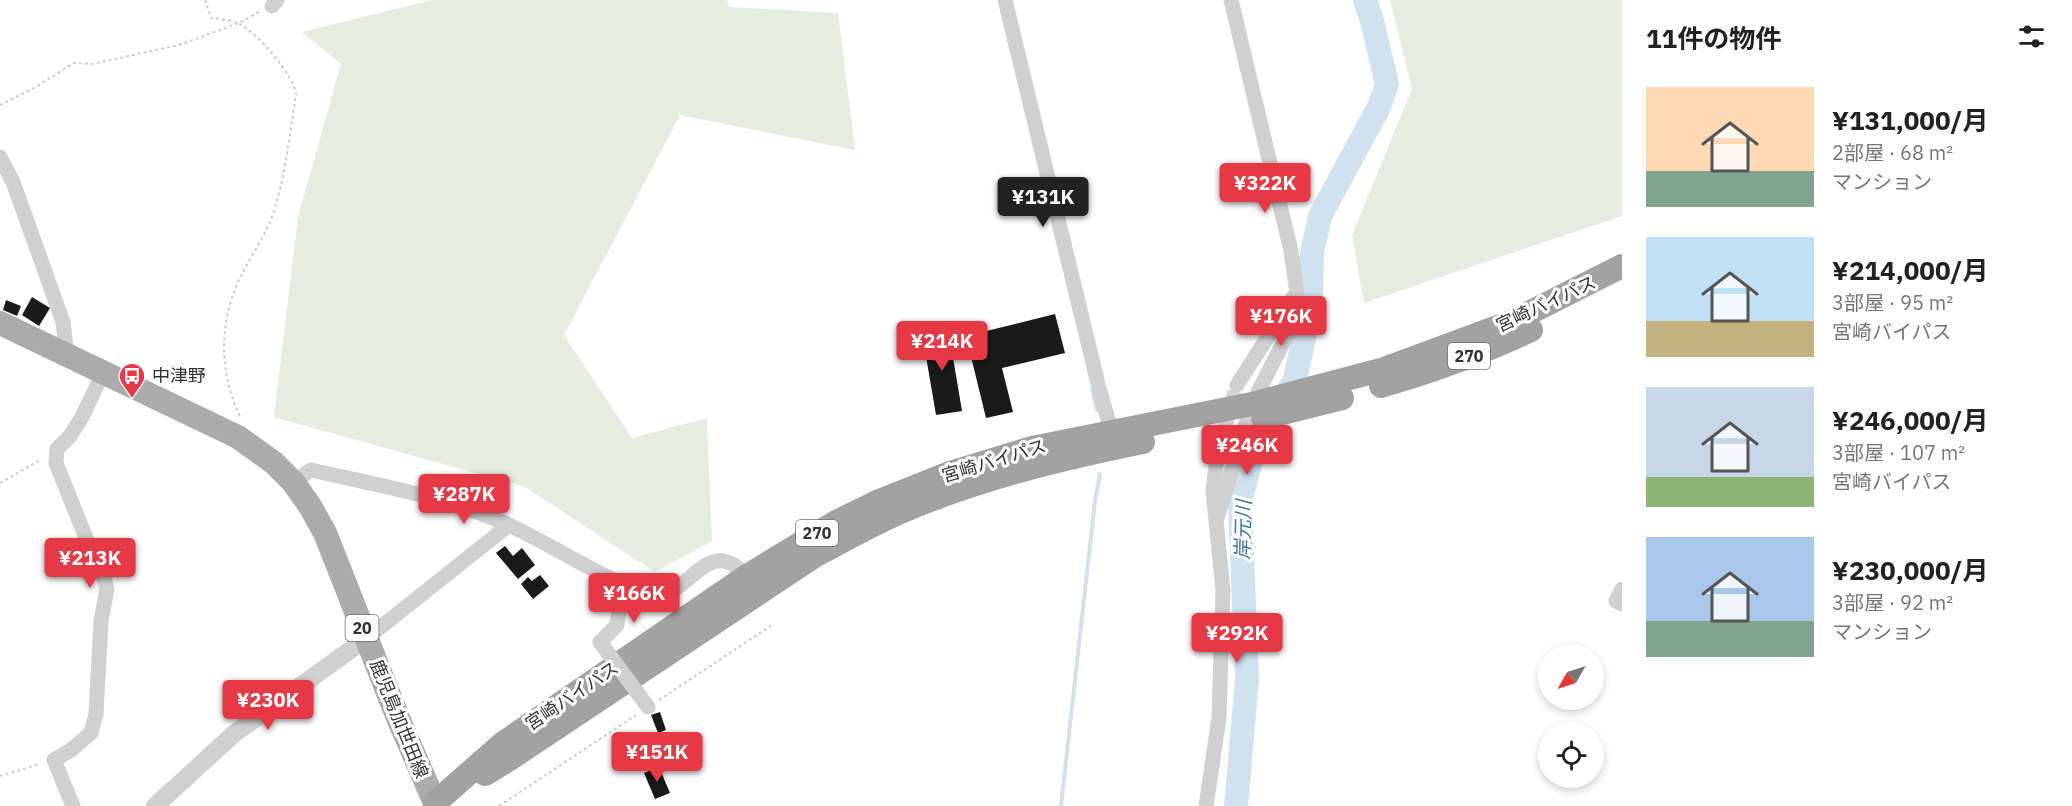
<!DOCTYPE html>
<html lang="ja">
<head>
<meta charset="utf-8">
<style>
  body { margin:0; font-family:"IBM Plex Sans","Noto Sans JP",sans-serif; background:#f2f2f2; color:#222; height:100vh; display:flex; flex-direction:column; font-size:22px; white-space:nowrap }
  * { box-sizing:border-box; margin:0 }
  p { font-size:20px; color:#767676 }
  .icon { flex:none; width:33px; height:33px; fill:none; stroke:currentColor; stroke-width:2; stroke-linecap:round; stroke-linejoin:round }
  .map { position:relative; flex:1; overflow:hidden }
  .details { display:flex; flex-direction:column; background:#fff; width:450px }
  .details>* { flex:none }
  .needle { width:39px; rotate:231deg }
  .controls { position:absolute; left:1538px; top:644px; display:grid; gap:12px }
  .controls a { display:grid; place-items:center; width:66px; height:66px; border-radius:50%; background:#fff; box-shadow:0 3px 9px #0003; font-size:30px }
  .price { position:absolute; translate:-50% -51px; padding:0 14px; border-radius:6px; background:#e63946; color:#fff; font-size:20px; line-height:39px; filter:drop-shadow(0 2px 3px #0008) }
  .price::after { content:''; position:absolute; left:50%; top:36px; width:18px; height:14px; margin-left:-9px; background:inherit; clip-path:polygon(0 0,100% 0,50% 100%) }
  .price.on { background:#222; color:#fff }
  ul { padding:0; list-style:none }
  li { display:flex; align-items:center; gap:18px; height:150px; padding:0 24px }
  li span { display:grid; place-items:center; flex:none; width:168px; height:120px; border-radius:0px; color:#555 }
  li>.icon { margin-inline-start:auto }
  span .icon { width:72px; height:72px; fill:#fffc; stroke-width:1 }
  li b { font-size:26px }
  h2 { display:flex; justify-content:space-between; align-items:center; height:72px; padding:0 24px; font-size:26px }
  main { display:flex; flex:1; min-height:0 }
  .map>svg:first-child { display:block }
</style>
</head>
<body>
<main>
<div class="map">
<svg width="1622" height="806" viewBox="0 0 1622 806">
  <rect width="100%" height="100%" fill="#fff"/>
  <!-- green -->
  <g fill="#e6ecdf">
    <path d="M432,0H727L729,7L838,13L855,150L680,115L564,335L632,438L707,418L712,541L655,572L525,487L274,417L298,217L341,64L302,32Z"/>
    <path d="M1390,0H1622V216L1364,303L1352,235L1412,89Z"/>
  </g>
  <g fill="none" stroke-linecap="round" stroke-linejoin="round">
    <!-- stream -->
    <g stroke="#cfe2ee" stroke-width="4">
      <path d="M1092,389L1097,410"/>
      <path d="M1061,806L1095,501L1100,474"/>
    </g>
    <!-- river -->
    <path stroke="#cfe2ee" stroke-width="24" d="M1236,806L1247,680L1240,502L1250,464L1257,446L1266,426L1295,380L1311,304L1312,253L1320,216L1379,107L1387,84L1372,21L1365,0"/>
  </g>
  <!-- building -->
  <g fill="#1a1a1a">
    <path d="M32,297L50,308L39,326L22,315Z"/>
    <path d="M6,300L21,306L17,316L3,310Z"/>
    <path d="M1055,314L1065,353L1002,368L1013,412L986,418L966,336Z"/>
    <path d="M948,328L962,411L936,415L922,333Z"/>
    <path d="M505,546L513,556L522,548L535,565L518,579L496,553Z"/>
    <path d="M540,575L549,586L533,599L521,584L528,577L532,581Z"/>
    <path d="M660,712L666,730L658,733L651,715Z"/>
    <path d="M659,767L670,793L655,799L644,773Z"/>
  </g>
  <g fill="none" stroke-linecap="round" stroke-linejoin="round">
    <!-- minor-tunnel -->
    <path stroke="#d6d6d6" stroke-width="15" stroke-dasharray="15 8" stroke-linecap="butt" d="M1218,450L1237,385"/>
    <!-- path -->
    <g stroke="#cdcdcd" stroke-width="2" stroke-dasharray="3 3" stroke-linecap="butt">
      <path d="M205,0L211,18C220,19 232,20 240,24C258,34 293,74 296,94C290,132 286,171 275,208C268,231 253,253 242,274C219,318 218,371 240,416"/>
      <path d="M0,105L34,88L74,63L92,64L179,45L239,23L259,12"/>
      <path d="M0,483L42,459"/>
      <path d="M659,700L772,625"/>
      <path d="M0,776L40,764"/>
      <path d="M499,806L636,715"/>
    </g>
    <!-- minor -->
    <g stroke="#d0d0d0" stroke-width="15">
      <path d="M1005,0L1099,388L1114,440"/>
      <path d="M272,6L277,0"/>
      <path d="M0,157L13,182L63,322L67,356"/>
      <path d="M1237,385L1294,296"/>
      <path d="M293,482L311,470C377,485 447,497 509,525C556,547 599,577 648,594C678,604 697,557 724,561C734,563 740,570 747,576"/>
      <path d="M1216,521L1252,404L1292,325L1297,293L1291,251L1231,0"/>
      <path d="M1622,589L1616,601L1622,604"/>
      <path d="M367,638L509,525"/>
      <path d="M600,642L617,625L623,585"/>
      <path d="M73,806L54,760L71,750L91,733L96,714L101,621L107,589L101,567L86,538L56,463L57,449L70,436L82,417L103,373"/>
      <path d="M1206,806L1219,718L1223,590L1213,491L1218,450"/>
    </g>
    <!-- tertiary -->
    <path stroke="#d0d0d0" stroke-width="18" d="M155,806L235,733L367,638"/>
    <!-- primary -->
    <path stroke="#ababab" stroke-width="24" d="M0,323L238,437L274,463L293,482L310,506L325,533L398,718L435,803"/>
    <!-- trunk -->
    <g stroke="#a2a2a2" stroke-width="24">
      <path d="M1381,386C1433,371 1483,353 1531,330"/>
      <path d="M1263,418L1342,398"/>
      <path d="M485,774L511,758L816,555C847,539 877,521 910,508C985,477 1064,458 1143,442"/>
      <path d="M435,803L502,744L747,576L836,522L877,502L950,473L1032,448L1252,404L1384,369L1511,322L1622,266"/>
    </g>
    <!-- minor-bridge -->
    <path stroke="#d0d0d0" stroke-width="15" d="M600,642L648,707"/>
  </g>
  <!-- icons -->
  <defs>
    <g id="bus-pin" transform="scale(1.35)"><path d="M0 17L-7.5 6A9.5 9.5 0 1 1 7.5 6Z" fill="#e63946" stroke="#fff"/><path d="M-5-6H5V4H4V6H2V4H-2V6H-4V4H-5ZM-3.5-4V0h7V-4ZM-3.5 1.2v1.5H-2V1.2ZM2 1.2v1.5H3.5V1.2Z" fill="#fff"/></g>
  </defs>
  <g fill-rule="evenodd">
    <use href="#bus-pin" x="132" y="376"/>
  </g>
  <g text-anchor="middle" stroke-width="6" stroke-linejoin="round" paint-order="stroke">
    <!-- shield labels -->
    <g fill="#fff" stroke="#707070" stroke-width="1.5">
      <rect x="1448" y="343" width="42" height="26" rx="4.5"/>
      <rect x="796" y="520" width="42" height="26" rx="4.5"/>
      <rect x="345.5" y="615" width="33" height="26" rx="4.5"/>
    </g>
    <g font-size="16" font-weight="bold" fill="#333">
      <text x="1469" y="362">270</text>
      <text x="817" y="539">270</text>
      <text x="362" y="634">20</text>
    </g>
    <!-- street labels -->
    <g font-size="18" fill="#333" stroke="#fff">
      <text transform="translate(1546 304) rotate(-25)" y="6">宮崎バイパス</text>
      <text transform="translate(994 461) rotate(-17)" y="6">宮崎バイパス</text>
      <text transform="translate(572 696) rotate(-34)" y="6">宮崎バイパス</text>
      <text transform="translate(399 719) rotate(68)" y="6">鹿児島加世田線</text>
    </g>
    <!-- poi labels -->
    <g font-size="18" fill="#333" stroke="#fff" text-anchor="start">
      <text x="152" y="382">中津野</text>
    </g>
    <!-- water labels -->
    <g font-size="20" font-style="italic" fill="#3f7597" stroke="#fff">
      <text transform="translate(1243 530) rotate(-89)" y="7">岸元川</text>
    </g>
  </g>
</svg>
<div class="controls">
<a><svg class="needle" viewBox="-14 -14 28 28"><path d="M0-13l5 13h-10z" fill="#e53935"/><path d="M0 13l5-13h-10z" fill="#767676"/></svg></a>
<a><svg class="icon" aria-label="locate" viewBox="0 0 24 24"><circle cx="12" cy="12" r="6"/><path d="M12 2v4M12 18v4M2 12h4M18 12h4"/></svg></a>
</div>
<b class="price" style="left:1265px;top:214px">¥322K</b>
<b class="price on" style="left:1043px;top:228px">¥131K</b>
<b class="price" style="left:1281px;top:347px">¥176K</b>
<b class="price" style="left:942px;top:372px">¥214K</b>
<b class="price" style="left:1247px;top:476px">¥246K</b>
<b class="price" style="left:464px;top:525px">¥287K</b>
<b class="price" style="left:90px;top:589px">¥213K</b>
<b class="price" style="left:634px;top:624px">¥166K</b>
<b class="price" style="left:1237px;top:664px">¥292K</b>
<b class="price" style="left:268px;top:731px">¥230K</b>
<b class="price" style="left:657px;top:783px">¥151K</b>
</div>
<section class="details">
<h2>11件の物件<svg class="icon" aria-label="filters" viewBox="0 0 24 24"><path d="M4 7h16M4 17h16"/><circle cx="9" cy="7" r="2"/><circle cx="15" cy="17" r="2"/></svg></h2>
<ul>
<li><span style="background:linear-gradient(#ffd9b3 70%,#7fa58c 0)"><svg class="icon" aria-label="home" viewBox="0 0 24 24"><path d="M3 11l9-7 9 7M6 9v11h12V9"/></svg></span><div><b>¥131,000/月</b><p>2部屋 · 68 m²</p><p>マンション</p></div></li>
<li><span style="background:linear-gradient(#bfe0f5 70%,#c2b280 0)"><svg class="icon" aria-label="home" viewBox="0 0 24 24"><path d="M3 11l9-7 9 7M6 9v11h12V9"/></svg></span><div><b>¥214,000/月</b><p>3部屋 · 95 m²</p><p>宮崎バイパス</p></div></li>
<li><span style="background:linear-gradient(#c9d6e8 75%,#8fb573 0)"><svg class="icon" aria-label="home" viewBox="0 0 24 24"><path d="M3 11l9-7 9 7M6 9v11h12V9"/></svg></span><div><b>¥246,000/月</b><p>3部屋 · 107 m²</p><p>宮崎バイパス</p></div></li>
<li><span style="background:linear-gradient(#a9c7e8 70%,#7fa58c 0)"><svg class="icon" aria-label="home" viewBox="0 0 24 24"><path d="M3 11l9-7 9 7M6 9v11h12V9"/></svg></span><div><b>¥230,000/月</b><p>3部屋 · 92 m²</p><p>マンション</p></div></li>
</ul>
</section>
</main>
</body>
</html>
